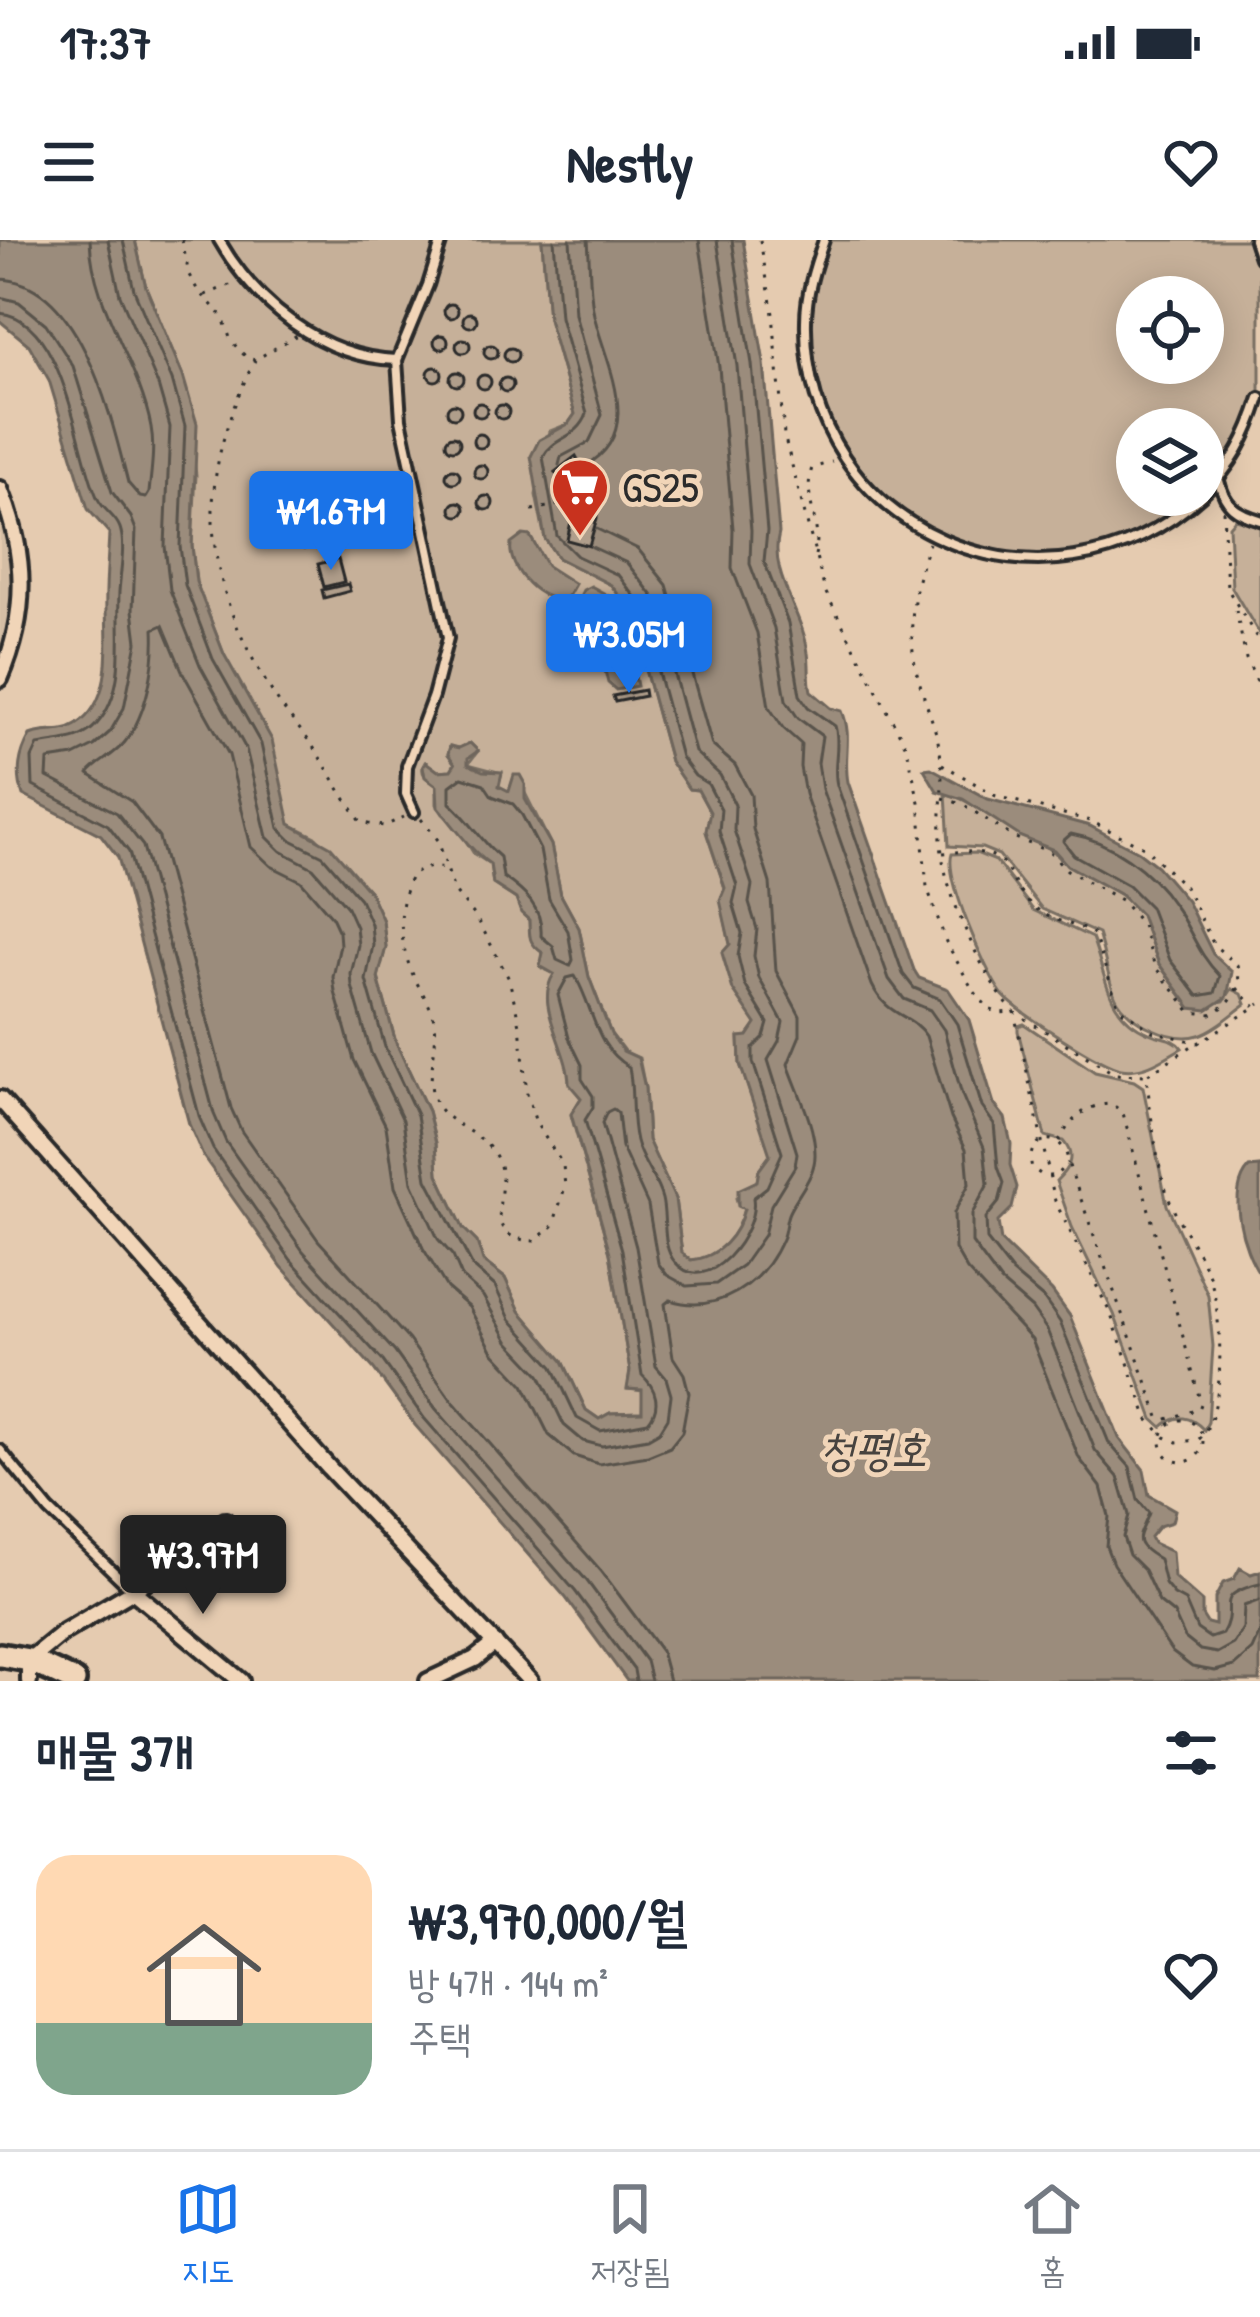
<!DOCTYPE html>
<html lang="ko">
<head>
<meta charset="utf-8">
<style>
  body { margin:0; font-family:"Patrick Hand","Poor Story",sans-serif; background:#f6f6f7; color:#1f2937; height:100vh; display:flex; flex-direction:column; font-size:45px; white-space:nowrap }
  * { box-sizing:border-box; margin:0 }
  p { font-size:39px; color:#747a83 }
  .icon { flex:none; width:66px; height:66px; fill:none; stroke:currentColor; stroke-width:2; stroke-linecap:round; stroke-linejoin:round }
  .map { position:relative; height:1441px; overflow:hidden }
  .panel { display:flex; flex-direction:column; background:#fff; flex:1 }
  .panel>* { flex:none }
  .fabs { position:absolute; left:1116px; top:36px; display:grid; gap:24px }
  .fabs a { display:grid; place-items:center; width:108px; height:108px; border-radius:50%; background:#fff; box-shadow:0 6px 30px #0003; font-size:60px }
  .price { position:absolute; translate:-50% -102px; padding:0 27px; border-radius:12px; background:#1a73e8; color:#fff; font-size:39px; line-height:78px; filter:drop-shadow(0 3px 6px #0008) }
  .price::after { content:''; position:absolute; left:50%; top:72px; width:36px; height:27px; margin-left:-18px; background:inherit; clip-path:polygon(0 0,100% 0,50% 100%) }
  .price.selected { background:#222; color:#fff }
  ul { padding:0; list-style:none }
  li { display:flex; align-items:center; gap:36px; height:300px; padding:0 36px }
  li span { display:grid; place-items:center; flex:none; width:336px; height:240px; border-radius:36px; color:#555 }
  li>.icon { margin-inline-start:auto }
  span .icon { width:144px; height:144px; fill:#fffc; stroke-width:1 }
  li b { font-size:51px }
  h2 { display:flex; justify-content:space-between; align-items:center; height:144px; padding:0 36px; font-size:51px }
  .status { display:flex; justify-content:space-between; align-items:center; height:84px; padding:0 60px; background:#fff; direction:ltr }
  .status svg { height:33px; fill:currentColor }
  header { display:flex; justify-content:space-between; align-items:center; height:156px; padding:0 36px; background:#fff; font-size:54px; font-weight:800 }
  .tabs { display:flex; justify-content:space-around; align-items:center; height:168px; border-top:3px solid #e0e1e3; background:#fff; font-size:33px; color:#747a83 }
  .tabs a { display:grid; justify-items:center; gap:6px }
  .tabs .selected { color:#1a73e8 }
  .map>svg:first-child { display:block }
</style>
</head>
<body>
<div class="status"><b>17:37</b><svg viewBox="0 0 49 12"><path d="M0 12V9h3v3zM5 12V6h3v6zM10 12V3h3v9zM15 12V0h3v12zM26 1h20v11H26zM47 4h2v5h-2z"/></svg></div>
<header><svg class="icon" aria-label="menu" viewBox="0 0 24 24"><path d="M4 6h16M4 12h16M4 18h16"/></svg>Nestly<svg class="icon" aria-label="heart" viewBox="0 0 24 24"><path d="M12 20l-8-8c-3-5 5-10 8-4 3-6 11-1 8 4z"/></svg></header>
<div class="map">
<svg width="1260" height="1441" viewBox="0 0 1260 1441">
  <rect width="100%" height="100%" fill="#e5cbb0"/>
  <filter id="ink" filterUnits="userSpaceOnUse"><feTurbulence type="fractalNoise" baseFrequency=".00833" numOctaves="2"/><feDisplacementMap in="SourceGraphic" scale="24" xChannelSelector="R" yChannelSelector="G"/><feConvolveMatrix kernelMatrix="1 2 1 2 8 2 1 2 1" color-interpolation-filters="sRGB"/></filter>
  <g filter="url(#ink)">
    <!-- built -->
    <path fill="#d5bea5" d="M0,261L13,289L16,360L0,405Z"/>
    <!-- green -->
    <g fill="#c6b099" stroke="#786e62" stroke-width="3" fill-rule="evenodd">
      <path d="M135,0H542L548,79L575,174L568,184L550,191L536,255L545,299L558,318L611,345L628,367L670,521L689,549L698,550L710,572L706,592L725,648L721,661L730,704L723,713L757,784L747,797H739L740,824L771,915L759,930L757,941L736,958L738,965L744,968C738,994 719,1018 691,1020L682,1013L675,959L648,900L645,848L639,818L624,811L611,794L589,737L579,688L561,655L551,605L523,549L513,540L509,552L498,546L502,533L468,524L478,511L470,503L459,508L450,506L448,514L455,523L451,530L438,531L425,522C418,533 428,540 437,546V564L443,574L455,583L474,614L490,624L493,644L516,659L521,672L529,680C530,696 528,702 543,713L542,728L555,734C531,768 574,805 569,840L581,858L571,875L610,1013L630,1131L628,1149L643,1151L642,1172L610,1173L599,1179L586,1170L563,1121L520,1071L505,1038L483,1021L477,1002L463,988L438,934L436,903L428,871L396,803L378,737L386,707L383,681L370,652L316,597L290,584L196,342L192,306L196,235L183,136L146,47Z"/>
      <path d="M824,0H1254L1260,18V157L1248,196L1203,254V189H1137V255H1202C1105,344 964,345 872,248C848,222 825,190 815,154C800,98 812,55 824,0ZM1137,57H1203V123H1137Z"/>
      <path d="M1235,279L1260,286V395L1232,348L1229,286Z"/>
      <path d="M946,553C972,561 993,578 1016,593C1031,602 1048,603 1059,617L1121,655L1141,675L1159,724L1191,768L1224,761L1232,749L1242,754L1246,764C1232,774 1215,790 1199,795C1172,803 1128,782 1116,758C1107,738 1105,714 1098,694L1042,669L999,615L982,608L949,606Z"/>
      <path d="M976,613L996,621L1033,670L1092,698C1107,736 1106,776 1149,793C1162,799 1174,797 1182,808C1163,819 1144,833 1121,829C1101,826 1015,770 1002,754C986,733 944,636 952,614Z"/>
      <path d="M1024,784L1095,832L1134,841L1143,847L1167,965L1208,1055L1213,1106L1208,1182L1204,1190C1191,1176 1177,1173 1162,1187L1153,1179L1114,1074L1072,987L1056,941C1068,929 1077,917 1063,901L1045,896L1018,791V786Z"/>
    </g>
    <!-- water -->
    <g fill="#9b8c7b" stroke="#6e655b" stroke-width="3">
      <path d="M0,0H135L146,47L183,136L197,184L192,306L196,342L224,414L272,500L290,584L331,607L370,652L383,681L386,707L378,738L396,803L428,871L436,903L438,934L463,988L477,1002L483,1021L505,1038L520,1071L563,1121L586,1170L599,1179L610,1173L642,1172V1150L627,1149L630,1131L610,1013L571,874L581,858L569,844C569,809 533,765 554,734L540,726L543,713C527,702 530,696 529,680L521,673L516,659L493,644L490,624C472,612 453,585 438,567L437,546L425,537L423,526L426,522L438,531L451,530L455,524L448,514L450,506L459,508L470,503L478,511L468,518V524L483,531L502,532L499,546L509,551L514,535H520L525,544V559L551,605L561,655L579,688L589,737L611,794L623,811L638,818L645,848L648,900L675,959L682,1013L691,1020C718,1018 738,995 744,969L738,966V950L757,941L759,930L770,915L740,824L739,797L748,796L756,784L733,750L722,713L730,704L720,660L725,648L706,591L710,572L698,550L689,549L670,521L628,367L611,345L558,318L545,299L531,216L539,200L568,184L575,174L548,79L542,0H743L764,123L779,293C768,333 803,373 808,413C810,426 808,438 811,451L831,468L842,471C853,496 843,516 848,542L914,730L919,738L948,749L969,780L994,864L1005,878L1011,904L1010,925L1017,947L1012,968L998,982L1001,1001L1052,1051L1070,1076L1119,1198L1144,1230L1149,1255L1175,1270L1172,1282L1159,1286L1150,1297L1153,1303L1172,1312L1174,1337L1202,1362V1375L1207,1383L1215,1385V1358L1223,1343L1234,1339L1240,1328L1251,1334L1260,1331V1441H627L566,1358L415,1185L374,1129L282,1027L203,916L189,884L118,617L101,595L23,555C16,533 19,515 30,495C45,489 62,494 76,485C113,462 107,406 106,370C105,344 108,318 109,293L88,269L49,140L29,105L0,81Z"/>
      <path d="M523,295L530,296L547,326L575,344L567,358C542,366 507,329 511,304Z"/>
      <path d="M591,346L618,361L623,392L598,395L589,378L574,369L583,350Z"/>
      <path d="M628,400L637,446L616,450L608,443L600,410L604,405Z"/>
      <path d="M931,528L988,559L1090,586L1139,612L1157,626L1187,661L1213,714L1232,732L1227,757L1207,770L1191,768L1159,724L1141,675L1121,655L1067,625L1054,610L1021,597L963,559L937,551L924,529Z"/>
      <path d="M1260,927V1034C1242,1009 1227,952 1249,928Z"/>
    </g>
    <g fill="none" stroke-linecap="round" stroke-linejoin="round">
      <!-- shore -->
      <g stroke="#58524b" stroke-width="3">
        <path d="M108,0L120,55L158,145L170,187L165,306L170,350L200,425L246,509L267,597L281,611L313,628L347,667L356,687L358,705L351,734L352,746L371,813L403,880L412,942L438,999L453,1016L462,1037L483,1056L508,1101L540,1135L564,1185L583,1201L602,1206L648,1198L660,1191L668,1178L671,1155L666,1138L656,1126L636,1007L602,883L607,872L613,869L618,873L622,908L648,965L658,1023L667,1035L687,1046L716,1044L743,1025L764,995L771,965L795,926L797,913L768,820L779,801L783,782L759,738L754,716L757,689L749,663L752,645L734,590L735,565L720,535L695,512L653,356L627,323L592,307"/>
        <path d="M123,0L134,50L172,140L185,186L180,306L185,345L213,419L261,504L279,588L291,600L323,616L360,659L371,684L373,705L366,740L385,807L417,875L427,939L473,1027L495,1046L510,1079L553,1127L577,1178L600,1191L648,1182C662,1166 656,1148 642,1135L622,1010L585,880L593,867V856L582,839V825L569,798L558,755L567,738L575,736C594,768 594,807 629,827C634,852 630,877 636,901C641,922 657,939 662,959C667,979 661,1006 675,1022C707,1060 759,992 753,958L767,947L782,913L753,822V808L764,797L768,783L745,745L738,716L742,693L733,663L737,646L719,591L721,569L708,544L695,536L681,517L639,362L618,335L577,316L557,296L543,217C554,196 578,199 587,174L560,77L554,0"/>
        <path d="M699,0L719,127L733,289L732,328L757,393L769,467L783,488L801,504L800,527L805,554L872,745C888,778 911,773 926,796L951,878L966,909L969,944L954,973L955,1009L967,1030L1032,1100L1079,1218L1101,1247L1109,1276L1106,1306L1113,1324L1172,1412L1192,1427L1215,1431L1234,1426L1252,1410L1260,1392"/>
        <path d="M717,0L737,126L751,290L750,324L774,388L786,460L798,478L822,496L818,523L822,549L889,739L904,759L930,770L944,790L962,855L984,907L988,944L972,974V1003L1001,1042L1032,1069L1047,1090L1095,1210L1118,1237L1129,1275L1123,1297L1129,1315L1144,1330L1159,1362L1174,1374L1185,1398L1200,1410L1217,1413L1233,1404L1243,1388L1244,1366L1260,1360"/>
        <path d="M732,0L752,124L767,291L764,321L788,383L800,455L808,467L835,486C841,505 832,525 837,545L903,734L914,748L940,759L957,784L982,867L994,884L998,927L1004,943L999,962L986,978L987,1000L1012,1032L1044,1059L1060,1082L1109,1203L1130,1227L1138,1260L1149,1273C1140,1298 1129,1302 1159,1319L1165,1344L1174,1355L1185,1361L1197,1389L1210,1398L1222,1394C1240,1365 1209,1356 1260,1344"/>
        <path d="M0,39C82,42 112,181 128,243L140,257L146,258L149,253C151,232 155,208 151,187C139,122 92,67 90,0"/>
        <path d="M0,57L19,62L46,84L73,126L112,252L131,277L136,290L133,370L137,402L124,468L110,492L94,506L74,516L48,520L47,537L117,573L143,606L214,874L226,902L303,1011L395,1112L436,1169L587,1341L646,1421L651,1441"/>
        <path d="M0,73C67,80 76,214 98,259C103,270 116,276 120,288C126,305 120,334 119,352C117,394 128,449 97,484C80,503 60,500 38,505L32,518L33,546L108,585L129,612L200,879L213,909L291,1020L383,1121L424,1178L575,1351L634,1430L636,1441"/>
        <path d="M559,225L561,217L589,202L602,175L575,74L570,0"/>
        <path d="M585,226C646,193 606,125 594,75C589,51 590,24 588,0"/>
        <path d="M597,289L638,309L667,345L712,505L735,525L751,555L753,589L770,643L776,731L800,776V795L788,824C797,851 815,884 815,913C816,936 798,953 789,972C785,980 786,991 782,999C763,1044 718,1075 670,1060L665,1064L673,1117L684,1134L689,1153L682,1192L670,1207L648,1216L599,1224L574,1216L549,1195L524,1145L493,1112L469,1067L447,1048L423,1008L395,947L386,886L354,820L335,752L333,737L340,705L339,692L332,677L301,641L271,626L251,607L229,515L183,433L163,385L154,389C156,424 147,474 125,502C114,516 97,522 88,534L132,562L159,598L231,868L242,892L318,1000L409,1100L450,1158L602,1332L661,1411L669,1441"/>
        <path d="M462,537L484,544L492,556L513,564L522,575L540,610L549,659L568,691L573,720L570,726L557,720L553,706L541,696C543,668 525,652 503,637L500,617C481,601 469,579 450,563V546Z"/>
        <path d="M1071,594C1111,601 1151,631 1173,664C1192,689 1196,712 1220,736L1215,753L1198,756L1170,720L1150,667L1128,645L1074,615L1063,601Z"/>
      </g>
    </g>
    <!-- building -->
    <g fill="#b09e8b" stroke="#2b2b2b" stroke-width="3">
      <circle cx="451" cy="71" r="7"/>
      <circle cx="470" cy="80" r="7"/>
      <circle cx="441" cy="102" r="7"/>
      <circle cx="463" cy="106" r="7"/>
      <circle cx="491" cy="112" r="7"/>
      <circle cx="511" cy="115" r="7"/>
      <circle cx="435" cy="134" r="7"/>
      <circle cx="457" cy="139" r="7"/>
      <circle cx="484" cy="142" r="7"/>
      <circle cx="506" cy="145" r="7"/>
      <circle cx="480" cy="170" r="7"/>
      <circle cx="454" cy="171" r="7"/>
      <circle cx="502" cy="172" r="7"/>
      <circle cx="480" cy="201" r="7"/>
      <circle cx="453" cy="203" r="7"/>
      <path d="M576,216L596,254L597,278L589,306L567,300L574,268L572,256L555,232Z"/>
      <circle cx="481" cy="232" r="7"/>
      <circle cx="453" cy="236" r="7"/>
      <circle cx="486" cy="263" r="7"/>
      <circle cx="458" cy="269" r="7"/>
      <path d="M311,278L317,306L304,309L298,281Z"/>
      <circle cx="325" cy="293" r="10"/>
      <path d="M338,319L344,342L324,347L318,324Z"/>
      <path d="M348,344L350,351L324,358L322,350Z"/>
      <path d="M644,450L645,456L615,462L613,456Z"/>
    </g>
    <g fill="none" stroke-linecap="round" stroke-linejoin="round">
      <!-- service casing -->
      <g stroke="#2b2b2b" stroke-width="16">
        <g id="service">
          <path d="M219,0C255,63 321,118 397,120"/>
          <path d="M824,0C815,26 806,53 806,81C802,293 1048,396 1202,255"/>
          <path d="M1254,0L1260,18"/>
          <path d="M1219,241C1225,266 1236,273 1260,280"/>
          <path d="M1203,254C1233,226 1248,196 1260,158"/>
          <path d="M414,572L406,554L407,526L433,456L448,398L401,179L397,120L428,45L442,0"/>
          <path d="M0,1210L49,1270L132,1350"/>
        </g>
      </g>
      <!-- minor casing -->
      <g stroke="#2b2b2b" stroke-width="22">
        <g id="minor">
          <path d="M0,249C27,314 28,374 0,439"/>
          <path d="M0,859L329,1228L530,1441"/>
          <path d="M133,1351L241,1441"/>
          <path d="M29,1441V1420L62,1393L133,1351L225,1281"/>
          <path d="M428,1441L475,1419L495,1403"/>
        </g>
      </g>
      <!-- secondary casing -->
      <g stroke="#2b2b2b" stroke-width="30">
        <path id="secondary" d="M0,1415L29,1420L74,1441"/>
      </g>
      <!-- path -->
      <g stroke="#2b2b2b" stroke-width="3" stroke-dasharray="3 9" stroke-linecap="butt">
        <path d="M182,0L189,35L197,49L223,77L231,101L247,118L255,120L297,95"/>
        <path d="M760,0L773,74L784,195L825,351L907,508L919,562L927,647L946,702L973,750L989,769L999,773L1014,772L1115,834L1146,835C1152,877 1155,924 1171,964C1182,989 1200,1012 1210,1038C1222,1075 1228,1173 1198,1200L1177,1202L1165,1197L1148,1179L1111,1075L1055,961L1014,772C985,742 946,655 942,613C938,579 945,544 940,511C936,487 925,463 919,440C905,393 913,348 929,303"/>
        <path d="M205,55L235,43"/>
        <path d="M255,120C191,245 201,344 278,461C288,476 301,490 312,505C329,531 344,558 362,583L385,586L404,577"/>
        <path d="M532,270L573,262"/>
        <path d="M1223,270L1227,348L1260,403"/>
        <path d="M815,315C823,284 802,259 812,228L832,222"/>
        <path d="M1236,370L1246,419L1260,448"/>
        <path d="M942,524L996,556L1090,581L1144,607L1185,647L1214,705L1237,725C1243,747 1232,764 1211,774L1191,772L1155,727L1142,685L1121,660L1067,630L1050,612L1013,597L964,565L943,558"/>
        <path d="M421,579L438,600L454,651L477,678L509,739L520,785L527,854L536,883L563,925L565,947L553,986L534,1001C476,998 511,953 499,923C487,891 444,886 434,859C426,839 438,808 435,785C433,769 425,758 417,743C400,711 395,670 411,636L424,628L445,627"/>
        <path d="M943,613C1027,604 994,641 1041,672C1057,683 1078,684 1094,695L1119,768L1152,791L1198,803L1260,764"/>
        <path d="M1237,748L1254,766L1260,760"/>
        <path d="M1148,834L1195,804"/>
        <path d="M1059,901C1071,879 1086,864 1112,864L1123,873L1201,1164L1199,1169L1164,1180L1159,1177L1068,923C1066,888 1023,895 1032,928L1043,936H1055L1068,923"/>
        <circle cx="1182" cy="1201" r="21"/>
      </g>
      <!-- service -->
      <use href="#service" stroke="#f1d5b8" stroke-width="8"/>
      <!-- minor -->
      <use href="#minor" stroke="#f1d5b8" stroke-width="14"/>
      <!-- secondary -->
      <use href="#secondary" stroke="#f1d5b8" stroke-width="21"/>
    </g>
  </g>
  <!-- icons -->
  <defs>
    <g id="supermarket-pin" transform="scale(3)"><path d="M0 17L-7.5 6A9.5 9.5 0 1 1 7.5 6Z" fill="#c8321e" stroke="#f1d5b8"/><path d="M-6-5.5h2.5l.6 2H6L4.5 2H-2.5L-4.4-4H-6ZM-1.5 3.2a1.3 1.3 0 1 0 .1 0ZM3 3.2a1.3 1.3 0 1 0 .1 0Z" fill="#fff"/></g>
  </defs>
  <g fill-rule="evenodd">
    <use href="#supermarket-pin" x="580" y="247"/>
  </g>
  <g text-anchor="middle" stroke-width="10" stroke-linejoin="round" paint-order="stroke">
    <!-- poi labels -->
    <g font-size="42" fill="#2b2b2b" stroke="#f1d5b8" text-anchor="start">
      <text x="622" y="262">GS25</text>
    </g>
    <!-- water labels -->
    <g font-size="45" font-style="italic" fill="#47433f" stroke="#f1d5b8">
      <text x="873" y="1225">청평호</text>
    </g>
  </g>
</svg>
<div class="fabs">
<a><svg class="icon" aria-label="locate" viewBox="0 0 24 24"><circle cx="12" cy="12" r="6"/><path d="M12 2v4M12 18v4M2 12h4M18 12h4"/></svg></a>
<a><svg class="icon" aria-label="layers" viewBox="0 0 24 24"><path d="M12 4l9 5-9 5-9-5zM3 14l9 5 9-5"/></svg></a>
</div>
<b class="price" style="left:331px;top:333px">₩1.67M</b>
<b class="price" style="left:629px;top:456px">₩3.05M</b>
<b class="price selected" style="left:203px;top:1377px">₩3.97M</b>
</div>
<section class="panel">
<h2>매물 3개<svg class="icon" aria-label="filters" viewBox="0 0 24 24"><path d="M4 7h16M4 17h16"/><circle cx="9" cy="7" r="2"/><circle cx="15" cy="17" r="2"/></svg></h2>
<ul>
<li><span style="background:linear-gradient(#ffd9b3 70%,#7fa58c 0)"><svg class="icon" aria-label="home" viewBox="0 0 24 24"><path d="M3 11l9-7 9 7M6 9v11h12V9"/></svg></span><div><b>₩3,970,000/월</b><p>방 4개 · 144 m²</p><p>주택</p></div><svg class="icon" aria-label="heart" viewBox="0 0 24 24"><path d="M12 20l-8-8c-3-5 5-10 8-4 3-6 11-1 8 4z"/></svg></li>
</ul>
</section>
<nav class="tabs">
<a class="selected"><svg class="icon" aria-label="map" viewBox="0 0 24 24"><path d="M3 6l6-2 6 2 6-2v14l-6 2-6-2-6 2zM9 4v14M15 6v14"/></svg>지도</a>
<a><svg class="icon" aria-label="saved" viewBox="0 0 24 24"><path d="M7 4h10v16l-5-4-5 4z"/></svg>저장됨</a>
<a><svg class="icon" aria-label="home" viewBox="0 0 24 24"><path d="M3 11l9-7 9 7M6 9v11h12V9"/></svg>홈</a>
</nav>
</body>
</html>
